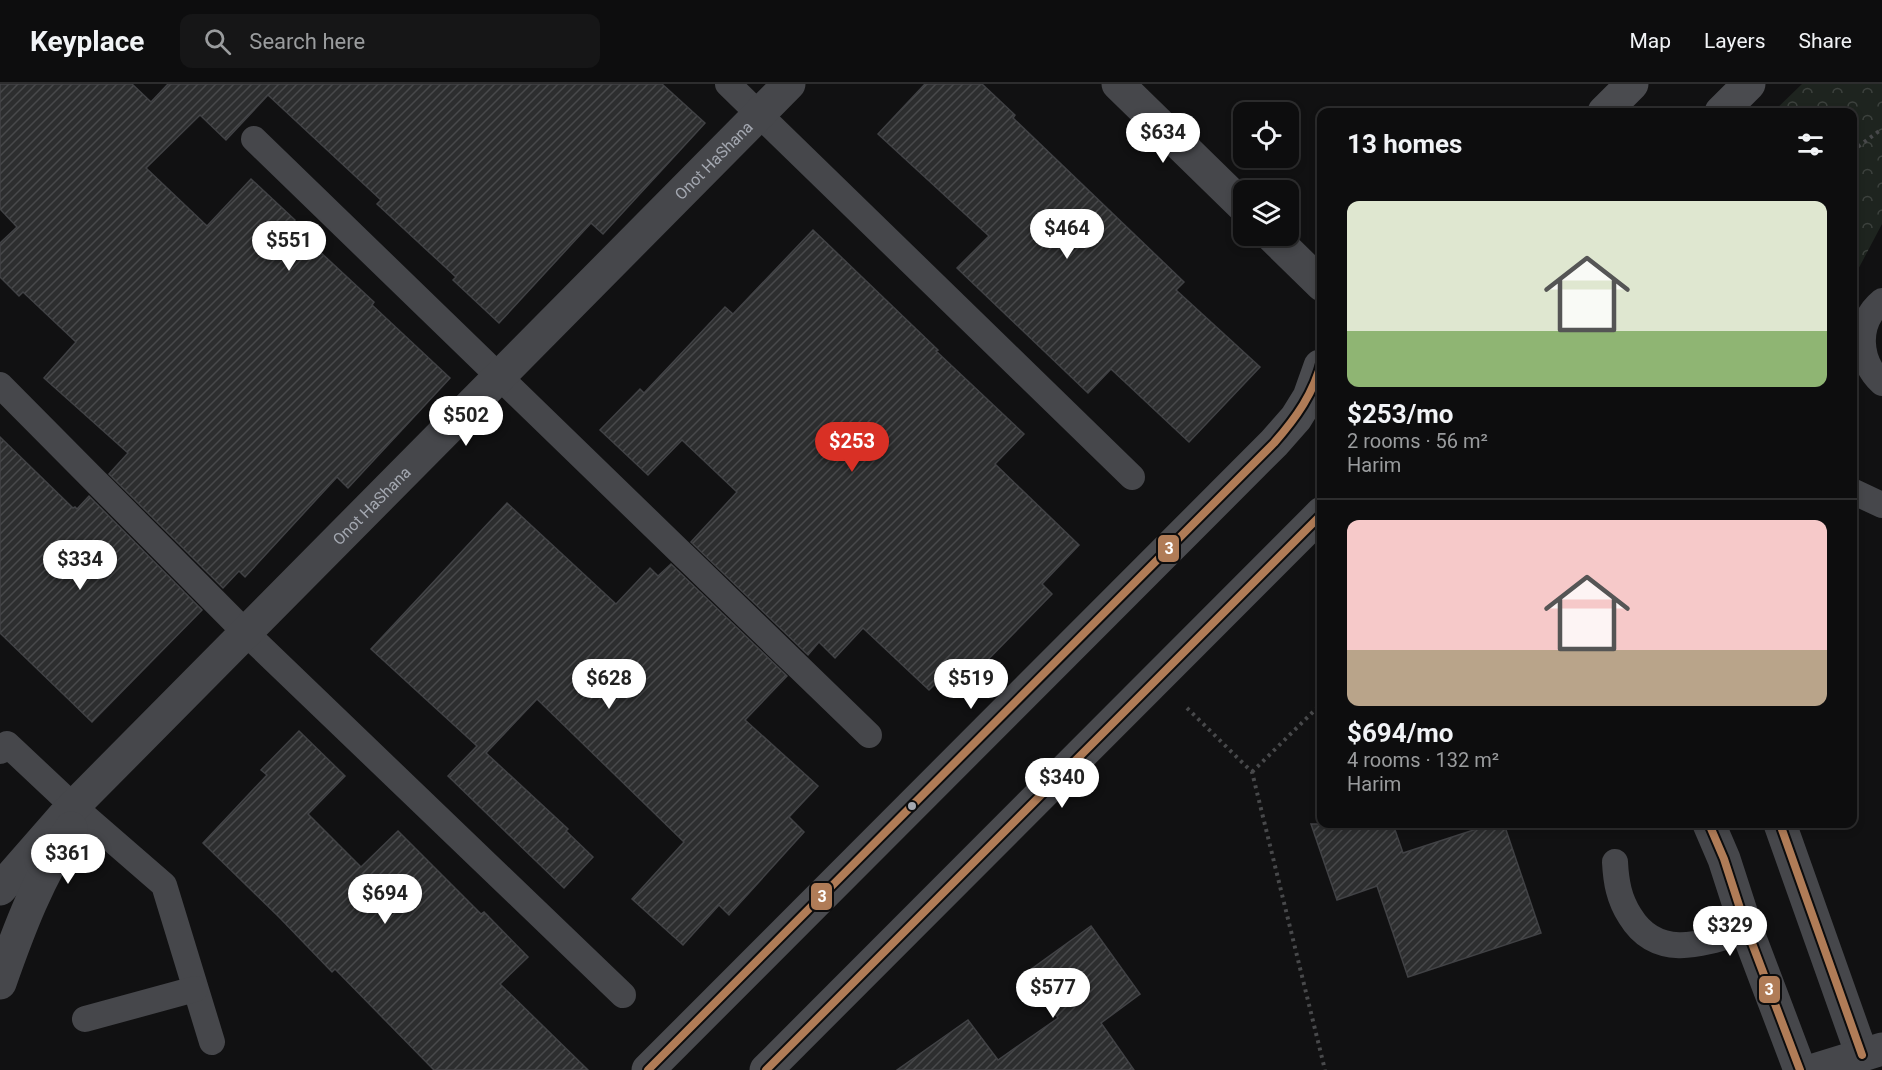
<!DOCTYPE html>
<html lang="en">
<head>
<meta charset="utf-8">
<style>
  body { margin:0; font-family:Roboto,sans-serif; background:#161617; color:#f1f3f6; height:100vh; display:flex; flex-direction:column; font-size:22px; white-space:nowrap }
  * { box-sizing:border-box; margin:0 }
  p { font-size:20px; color:#9a9c9e }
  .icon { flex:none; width:33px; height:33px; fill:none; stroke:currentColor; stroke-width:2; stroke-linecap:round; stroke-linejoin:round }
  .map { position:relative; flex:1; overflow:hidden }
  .drawer { position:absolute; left:1317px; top:24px; width:540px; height:720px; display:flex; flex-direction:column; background:#0d0d0e; border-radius:12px; box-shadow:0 3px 9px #0003,0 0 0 2px #2d2d2e }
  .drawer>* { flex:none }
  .tools { position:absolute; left:1233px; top:18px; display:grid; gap:12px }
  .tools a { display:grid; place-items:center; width:66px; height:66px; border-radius:12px; background:#0d0d0e; box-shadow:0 3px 9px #0003,0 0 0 2px #2d2d2e; font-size:30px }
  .price { position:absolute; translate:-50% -51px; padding:0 14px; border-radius:21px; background:#fff; color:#222; font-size:20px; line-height:39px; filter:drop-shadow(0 2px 3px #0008) }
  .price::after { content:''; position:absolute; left:50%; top:36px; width:18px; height:14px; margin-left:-9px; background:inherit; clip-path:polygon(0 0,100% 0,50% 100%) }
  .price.active { background:#d93025; color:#fff }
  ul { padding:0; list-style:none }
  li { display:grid; align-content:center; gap:12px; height:318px; padding:0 30px }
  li+li { border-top:2px solid #2d2d2e }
  li span { display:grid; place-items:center; height:186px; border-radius:12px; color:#555 }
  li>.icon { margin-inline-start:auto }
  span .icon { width:108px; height:108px; fill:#fffc; stroke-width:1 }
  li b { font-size:26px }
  h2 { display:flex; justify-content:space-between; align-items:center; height:72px; padding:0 30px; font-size:26px }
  header { display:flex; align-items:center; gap:36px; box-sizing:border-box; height:84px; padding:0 30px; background:#0d0d0e; border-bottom:2px solid #2d2d2e }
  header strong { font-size:28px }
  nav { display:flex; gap:33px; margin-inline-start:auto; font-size:21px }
  .search { width:420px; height:54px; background:#161617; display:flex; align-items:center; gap:15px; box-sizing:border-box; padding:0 21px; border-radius:12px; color:#9a9c9e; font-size:22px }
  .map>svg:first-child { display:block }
</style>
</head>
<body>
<header>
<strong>Keyplace</strong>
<div class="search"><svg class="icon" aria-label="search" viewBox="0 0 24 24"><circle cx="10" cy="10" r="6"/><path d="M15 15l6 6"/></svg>Search here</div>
<nav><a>Map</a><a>Layers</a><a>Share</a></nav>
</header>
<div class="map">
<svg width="1882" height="986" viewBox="0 0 1882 986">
  <defs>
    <pattern id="park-crowns" width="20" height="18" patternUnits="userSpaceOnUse" patternTransform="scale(1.5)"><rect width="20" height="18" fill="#1e241f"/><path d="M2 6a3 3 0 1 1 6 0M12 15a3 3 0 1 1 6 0" fill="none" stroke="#3c413d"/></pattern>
    <pattern id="building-hatch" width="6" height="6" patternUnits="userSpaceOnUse" patternTransform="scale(1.5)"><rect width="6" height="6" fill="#2d2e2f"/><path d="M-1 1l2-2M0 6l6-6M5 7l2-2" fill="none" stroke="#48494b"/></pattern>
  </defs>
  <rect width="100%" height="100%" fill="#111112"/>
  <!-- park -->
  <path fill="url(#park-crowns)" d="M1802,0H1882V140L1853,195L1852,28H1773Z"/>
  <!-- building -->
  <g fill="url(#building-hatch)" stroke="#414245" stroke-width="1.5">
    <path d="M0,0H132L151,18L168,0H662L705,39L603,150L591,139L499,239L453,196L456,193L377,120L381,116L268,11L226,56L200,31L146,84L207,142L251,95L295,136L291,141L374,218L372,221L450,294L348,404L337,393L245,493L239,487L223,504L109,390L128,369L44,294L76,258L23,208L19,212L0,193V159L17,143L0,125Z"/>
    <path d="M925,0H982L1015,31L1013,34L1184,198L1176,206L1260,283L1189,358L1111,285L1088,309L957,184L989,152L878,50Z"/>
    <path d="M813,146L938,266L936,267L1024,350L995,380L1079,461L1042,500L1052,510L974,590L959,576L929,606L863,544L835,574L819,558L808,571L691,458L737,408L682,356L648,391L600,346L640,305L644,309L725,223L733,230Z"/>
    <path d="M0,353L73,424L75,423L77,425L89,412L202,526L92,638L0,549Z"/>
    <path d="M507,419L616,520L650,484L658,492L671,480L787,592L745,636L818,702L789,733L804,748L729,831L719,821L683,861L632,815L684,758L537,615L486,669L568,745L566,747L593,773L564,804L448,692L477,662L371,565Z"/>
    <path d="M299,647L345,692L308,730L361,783L398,747L481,830L484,828L528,873L500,900L588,986H434L335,885L332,888L279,833L203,759L267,691L261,686Z"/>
    <path d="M1311,740H1393L1403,769L1492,740H1504L1541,849L1408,893L1377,802L1337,816Z"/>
    <path d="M1091,842L1140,910L1101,939L1134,986H897L968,936L998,976L1058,934L1026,889Z"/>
  </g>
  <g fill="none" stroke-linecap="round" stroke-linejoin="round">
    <!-- path -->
    <g stroke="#48494b" stroke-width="4" stroke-dasharray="3 4.5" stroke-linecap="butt">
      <path d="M1852,67L1882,45"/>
      <path d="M1187,624L1252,688L1325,986"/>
      <path d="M1252,688L1322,619"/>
    </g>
    <!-- lane -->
    <g stroke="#46474b" stroke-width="26">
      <path d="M728,0L1132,393"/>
      <path d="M254,55L869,651"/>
      <path d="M1882,217C1855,239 1858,277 1882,299"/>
      <path d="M0,301L246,549L623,911"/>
      <path d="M1852,407L1882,421"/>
      <path d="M0,667L7,660L73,722L164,801L212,958"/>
      <path d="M1615,778C1616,798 1619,815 1630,832C1658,878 1705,859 1747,846"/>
      <path d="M85,935L195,905"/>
    </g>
    <!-- street -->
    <g stroke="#46474b" stroke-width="33">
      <path d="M1118,0L1244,123"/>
      <path d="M1272,152L1322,201"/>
      <path d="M1709,740L1724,775L1747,846L1800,986"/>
      <path d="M1780,740L1862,971"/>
      <path id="s1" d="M0,805L64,732L789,0"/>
      <path d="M0,899C19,845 39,792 71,744"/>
      <path d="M1814,986L1882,965"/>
    </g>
    <!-- secondary -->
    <g stroke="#4a4b4f" stroke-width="33">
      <path d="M1604,28L1632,0"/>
      <path d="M1721,28L1749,0"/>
      <path d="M648,986L1274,359L1296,334L1309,313L1320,282"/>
      <path d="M766,986L1322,429"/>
    </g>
    <!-- bus-1 casing -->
    <g stroke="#0c0c0d" stroke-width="12">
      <g id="bus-1">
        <path d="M1709,740L1724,775L1747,846L1800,986"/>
        <path d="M1780,740L1862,971"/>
        <path d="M648,986L1274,359C1296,334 1314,309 1322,276"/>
        <path d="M766,986L1322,430"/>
      </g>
    </g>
    <!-- bus-1 -->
    <use href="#bus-1" stroke="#b07c57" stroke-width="8"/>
  </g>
  <!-- markers -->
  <circle fill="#a4a8b1" stroke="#0c0c0d" stroke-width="2" cx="912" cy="722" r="5"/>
  <g text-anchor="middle" stroke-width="4.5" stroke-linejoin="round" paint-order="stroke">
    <!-- street labels -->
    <g font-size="16" fill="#a4a8b1" stroke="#0c0c0d">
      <text dy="6" stroke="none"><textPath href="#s1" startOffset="1020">Onot HaShana</textPath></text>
      <text dy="6" stroke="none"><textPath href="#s1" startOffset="534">Onot HaShana</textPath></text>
    </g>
  </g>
  <g stroke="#0c0c0d" stroke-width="2">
    <rect x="1157" y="450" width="23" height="29" rx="6" fill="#b07c57"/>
    <rect x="810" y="798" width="23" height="29" rx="6" fill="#b07c57"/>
    <rect x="1758" y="891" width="23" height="29" rx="6" fill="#b07c57"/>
  </g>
  <g font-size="16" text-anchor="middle" font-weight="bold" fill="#fff">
    <text x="1169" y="470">3</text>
    <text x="822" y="818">3</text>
    <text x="1769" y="911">3</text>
  </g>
</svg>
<div class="tools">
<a><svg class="icon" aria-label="locate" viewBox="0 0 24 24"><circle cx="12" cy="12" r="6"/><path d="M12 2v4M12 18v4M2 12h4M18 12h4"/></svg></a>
<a><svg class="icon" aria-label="layers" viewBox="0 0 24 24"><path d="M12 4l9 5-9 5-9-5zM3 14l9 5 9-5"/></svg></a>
</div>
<b class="price" style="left:1163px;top:80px">$634</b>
<b class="price" style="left:1067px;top:176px">$464</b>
<b class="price" style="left:289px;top:188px">$551</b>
<b class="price" style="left:466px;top:363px">$502</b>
<b class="price active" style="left:852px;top:389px">$253</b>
<b class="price" style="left:80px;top:507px">$334</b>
<b class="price" style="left:609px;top:626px">$628</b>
<b class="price" style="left:971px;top:626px">$519</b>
<b class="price" style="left:1062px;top:725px">$340</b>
<b class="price" style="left:68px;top:801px">$361</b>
<b class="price" style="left:385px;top:841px">$694</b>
<b class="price" style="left:1730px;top:873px">$329</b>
<b class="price" style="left:1053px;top:935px">$577</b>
<section class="drawer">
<h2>13 homes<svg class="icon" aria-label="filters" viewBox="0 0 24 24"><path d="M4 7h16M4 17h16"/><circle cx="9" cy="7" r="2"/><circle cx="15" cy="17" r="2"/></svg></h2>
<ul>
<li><span style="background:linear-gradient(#dfe7d0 70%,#8fb573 0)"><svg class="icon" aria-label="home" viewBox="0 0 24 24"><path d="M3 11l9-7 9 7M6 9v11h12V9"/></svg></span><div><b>$253/mo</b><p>2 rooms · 56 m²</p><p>Harim</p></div></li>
<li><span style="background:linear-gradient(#f6c9c9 70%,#b9a48a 0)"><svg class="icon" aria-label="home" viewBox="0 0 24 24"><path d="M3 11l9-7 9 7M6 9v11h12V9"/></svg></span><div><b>$694/mo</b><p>4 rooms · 132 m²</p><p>Harim</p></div></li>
</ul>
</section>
</div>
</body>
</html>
